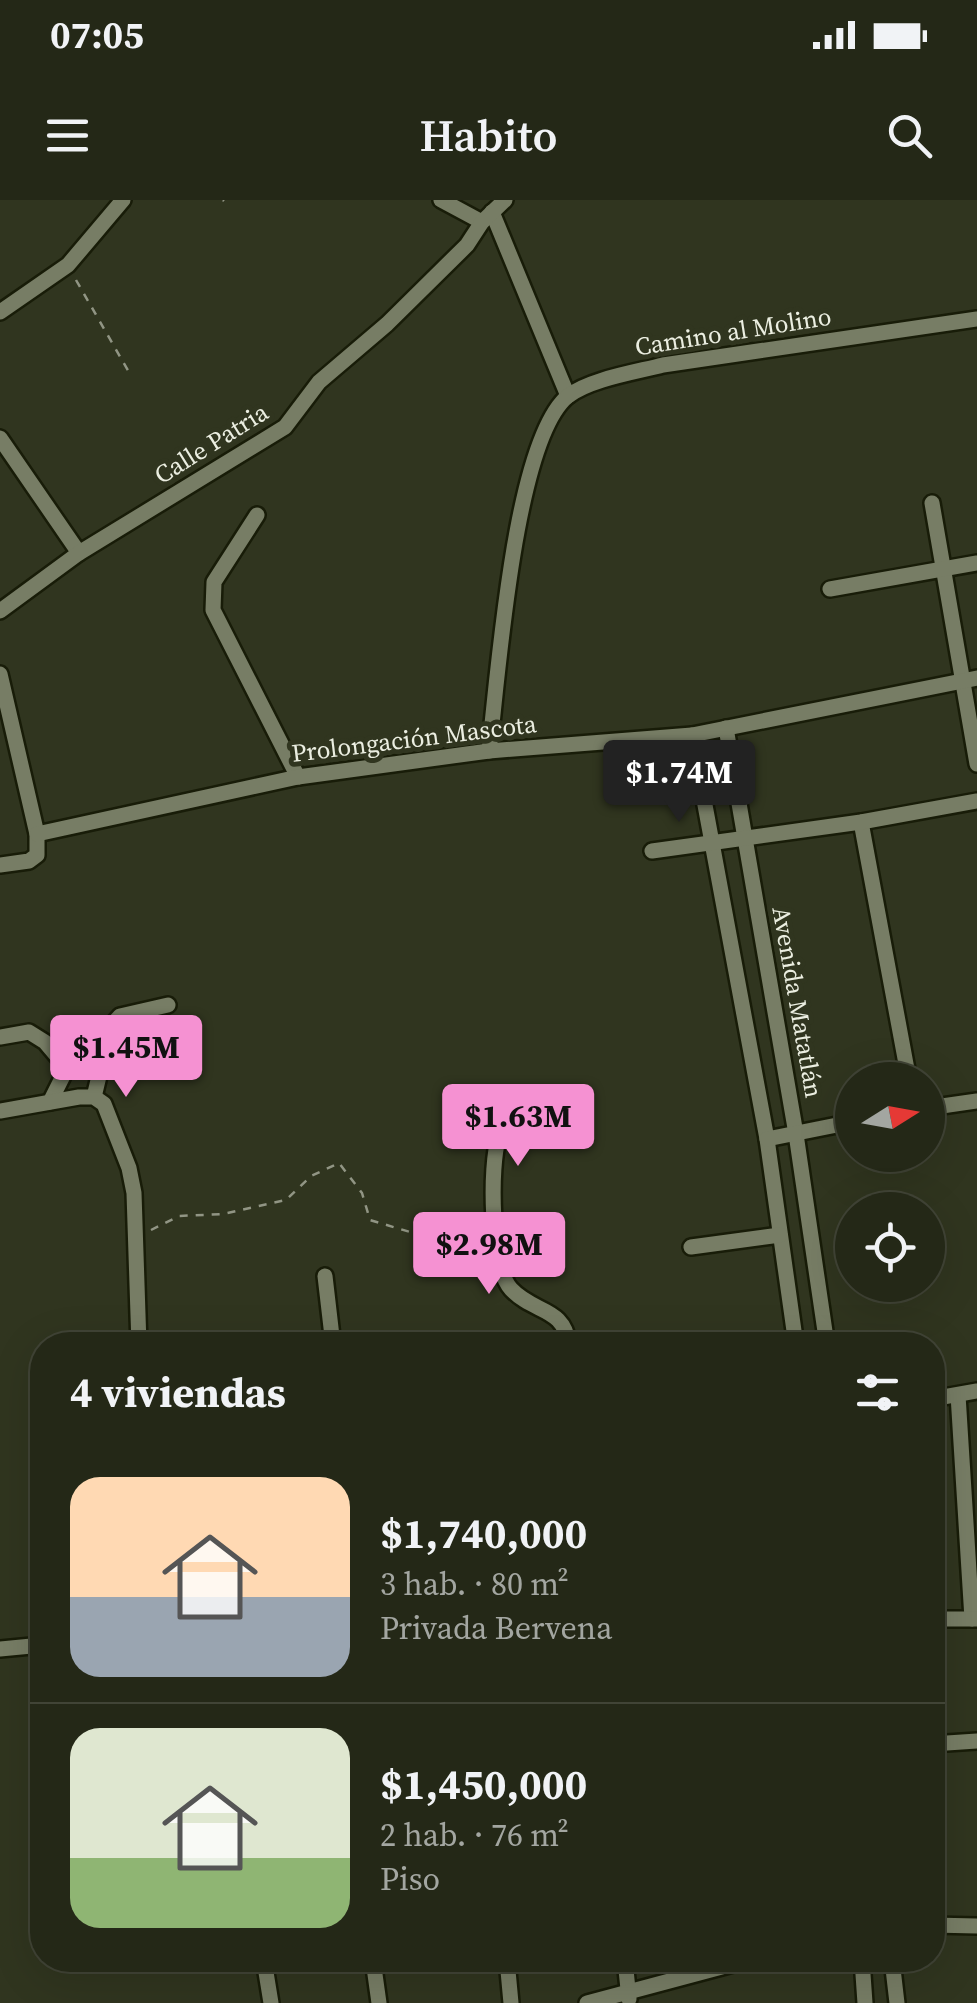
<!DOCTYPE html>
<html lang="es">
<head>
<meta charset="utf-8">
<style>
  body { margin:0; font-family:"Source Serif 4",serif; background:#303424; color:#f1f3f6; height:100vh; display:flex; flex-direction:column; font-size:38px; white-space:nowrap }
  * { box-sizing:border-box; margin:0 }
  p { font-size:32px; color:#a3a6a1 }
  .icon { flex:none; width:55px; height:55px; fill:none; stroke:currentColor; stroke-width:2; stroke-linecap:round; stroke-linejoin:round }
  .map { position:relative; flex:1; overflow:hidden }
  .panel { position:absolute; left:30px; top:1132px; width:915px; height:640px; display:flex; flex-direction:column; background:#242817; border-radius:40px; box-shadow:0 10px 40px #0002,0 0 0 2px #414436 }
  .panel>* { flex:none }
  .needle { width:65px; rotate:79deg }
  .fabs { position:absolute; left:835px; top:862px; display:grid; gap:20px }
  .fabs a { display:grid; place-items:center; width:110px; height:110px; border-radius:50%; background:#242817; box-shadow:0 10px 40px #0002,0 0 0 2px #414436; font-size:50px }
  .price { position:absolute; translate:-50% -85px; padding:0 22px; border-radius:10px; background:#f591d2; color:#111; font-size:32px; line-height:65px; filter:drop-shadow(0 2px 5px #0008) }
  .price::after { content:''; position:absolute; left:50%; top:60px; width:30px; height:22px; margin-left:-15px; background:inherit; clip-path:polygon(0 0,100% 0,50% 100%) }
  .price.selected { background:#222; color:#fff }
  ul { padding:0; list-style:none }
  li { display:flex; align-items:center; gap:30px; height:250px; padding:0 40px }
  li+li { border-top:2px solid #414436 }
  li span { display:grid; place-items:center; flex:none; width:280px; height:200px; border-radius:30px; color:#555 }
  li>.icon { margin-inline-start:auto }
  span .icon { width:120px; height:120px; fill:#fffc; stroke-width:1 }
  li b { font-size:42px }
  h2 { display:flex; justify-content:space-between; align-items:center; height:120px; padding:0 40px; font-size:42px }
  .status { display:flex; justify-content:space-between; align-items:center; height:70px; padding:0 50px; background:#242817; direction:ltr }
  .status svg { height:28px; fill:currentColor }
  header { display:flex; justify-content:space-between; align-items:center; height:130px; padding:0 40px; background:#242817; font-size:45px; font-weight:600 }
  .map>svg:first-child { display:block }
</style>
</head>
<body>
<div class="status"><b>07:05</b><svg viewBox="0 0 49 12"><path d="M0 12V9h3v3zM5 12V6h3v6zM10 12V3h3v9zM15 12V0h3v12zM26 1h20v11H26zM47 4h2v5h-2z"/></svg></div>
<header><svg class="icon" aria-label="menu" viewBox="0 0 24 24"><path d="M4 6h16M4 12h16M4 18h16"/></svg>Habito<svg class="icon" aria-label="search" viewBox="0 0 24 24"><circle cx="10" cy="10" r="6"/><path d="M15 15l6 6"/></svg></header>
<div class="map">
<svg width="977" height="1803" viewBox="0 0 977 1803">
  <rect width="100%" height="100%" fill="#30351f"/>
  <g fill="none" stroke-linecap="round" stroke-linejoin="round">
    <!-- minor casing -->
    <g stroke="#181c08" stroke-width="20">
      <g id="minor">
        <path d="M441,0L482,22"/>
        <path d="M492,12L568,196"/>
        <path d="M0,112L68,65L123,0"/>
        <path d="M0,238L79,353"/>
        <path d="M932,303L977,564"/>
        <path d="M257,315L214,382L213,410L298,577"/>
        <path d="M830,389L977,363"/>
        <path d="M0,411L79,353L285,227L319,182L387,124L467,45L482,22L505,0"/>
        <path d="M0,474L37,634V655L29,661L0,665"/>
        <path d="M726,528L796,934L827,1145"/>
        <path d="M692,535L767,939L796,1145"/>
        <path d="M489,551C498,478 514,240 568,196C590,179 636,172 663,165L977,119"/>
        <path d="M861,622L909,880"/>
        <path d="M37,634L298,577L489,551L692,535L977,478"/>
        <path d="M652,651L861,622L977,601"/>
        <path d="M0,837L29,832L45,842L67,868"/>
        <path d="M94,897L111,826L120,816L168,805"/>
        <path d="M50,902L67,868L101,866"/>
        <path d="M524,907C514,916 504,925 499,937C489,965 491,1068 511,1089C534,1114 564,1106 569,1145"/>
        <path d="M928,908L977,901"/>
        <path d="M0,911L79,897H94L104,904L129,968L134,993L139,1145"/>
        <path d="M767,939L852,922"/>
        <path d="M691,1047L780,1035"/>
        <path d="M325,1076L333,1145"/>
        <path d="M958,1195L972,1419"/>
        <path d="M932,1199L977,1191"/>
        <path d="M932,1419H977"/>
        <path d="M0,1449L42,1445"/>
        <path d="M932,1544L977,1541"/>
        <path d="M932,1725L977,1726"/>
        <path d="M264,1760L271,1803"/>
        <path d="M373,1760L379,1803"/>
        <path d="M507,1760L511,1803"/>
        <path d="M625,1760L629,1799"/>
        <path d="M862,1760L865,1803"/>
        <path d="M892,1760L897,1803"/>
        <path d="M587,1803L748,1760"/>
      </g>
    </g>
    <!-- path -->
    <g stroke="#919584" stroke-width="2.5" stroke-dasharray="8 8" stroke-linecap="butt">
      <path d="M223,0L224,1"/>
      <path d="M76,80L130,174"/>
      <path d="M151,1030L179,1016L223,1014L286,1000L311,976L339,963L362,993L370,1020L410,1032L479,1022"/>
    </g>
    <!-- minor -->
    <use href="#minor" stroke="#777d65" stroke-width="15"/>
  </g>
  <g text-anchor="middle" stroke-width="10" stroke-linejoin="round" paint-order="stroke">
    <!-- street labels -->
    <g font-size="25" fill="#ebeee1" stroke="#30351f">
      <text transform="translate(733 131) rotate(-9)" y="9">Camino al Molino</text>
      <text transform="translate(211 243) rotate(-32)" y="9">Calle Patria</text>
      <text transform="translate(414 538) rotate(-7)" y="9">Prolongación Mascota</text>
      <text transform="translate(798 802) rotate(80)" y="9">Avenida Matatlán</text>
    </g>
  </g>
</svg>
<div class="fabs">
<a><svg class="needle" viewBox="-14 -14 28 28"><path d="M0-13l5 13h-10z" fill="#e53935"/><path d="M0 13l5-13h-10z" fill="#a3a6a1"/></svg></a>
<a><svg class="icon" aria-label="locate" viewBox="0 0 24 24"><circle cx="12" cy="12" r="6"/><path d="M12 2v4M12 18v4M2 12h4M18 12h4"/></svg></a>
</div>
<b class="price selected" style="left:679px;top:625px">$1.74M</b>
<b class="price" style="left:126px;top:900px">$1.45M</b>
<b class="price" style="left:518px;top:969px">$1.63M</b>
<b class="price" style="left:489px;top:1097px">$2.98M</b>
<section class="panel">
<h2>4 viviendas<svg class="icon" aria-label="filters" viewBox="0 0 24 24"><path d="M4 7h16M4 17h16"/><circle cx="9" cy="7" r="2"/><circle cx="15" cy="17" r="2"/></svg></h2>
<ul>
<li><span style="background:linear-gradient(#ffd9b3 60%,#9aa5b1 0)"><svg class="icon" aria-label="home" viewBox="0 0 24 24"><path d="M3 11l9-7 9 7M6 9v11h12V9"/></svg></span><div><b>$1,740,000</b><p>3 hab. · 80 m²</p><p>Privada Bervena</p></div></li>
<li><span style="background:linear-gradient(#dfe7d0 65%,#8fb573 0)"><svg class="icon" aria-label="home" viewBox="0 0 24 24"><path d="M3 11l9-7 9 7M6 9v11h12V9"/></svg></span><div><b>$1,450,000</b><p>2 hab. · 76 m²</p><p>Piso</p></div></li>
</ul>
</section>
</div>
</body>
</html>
